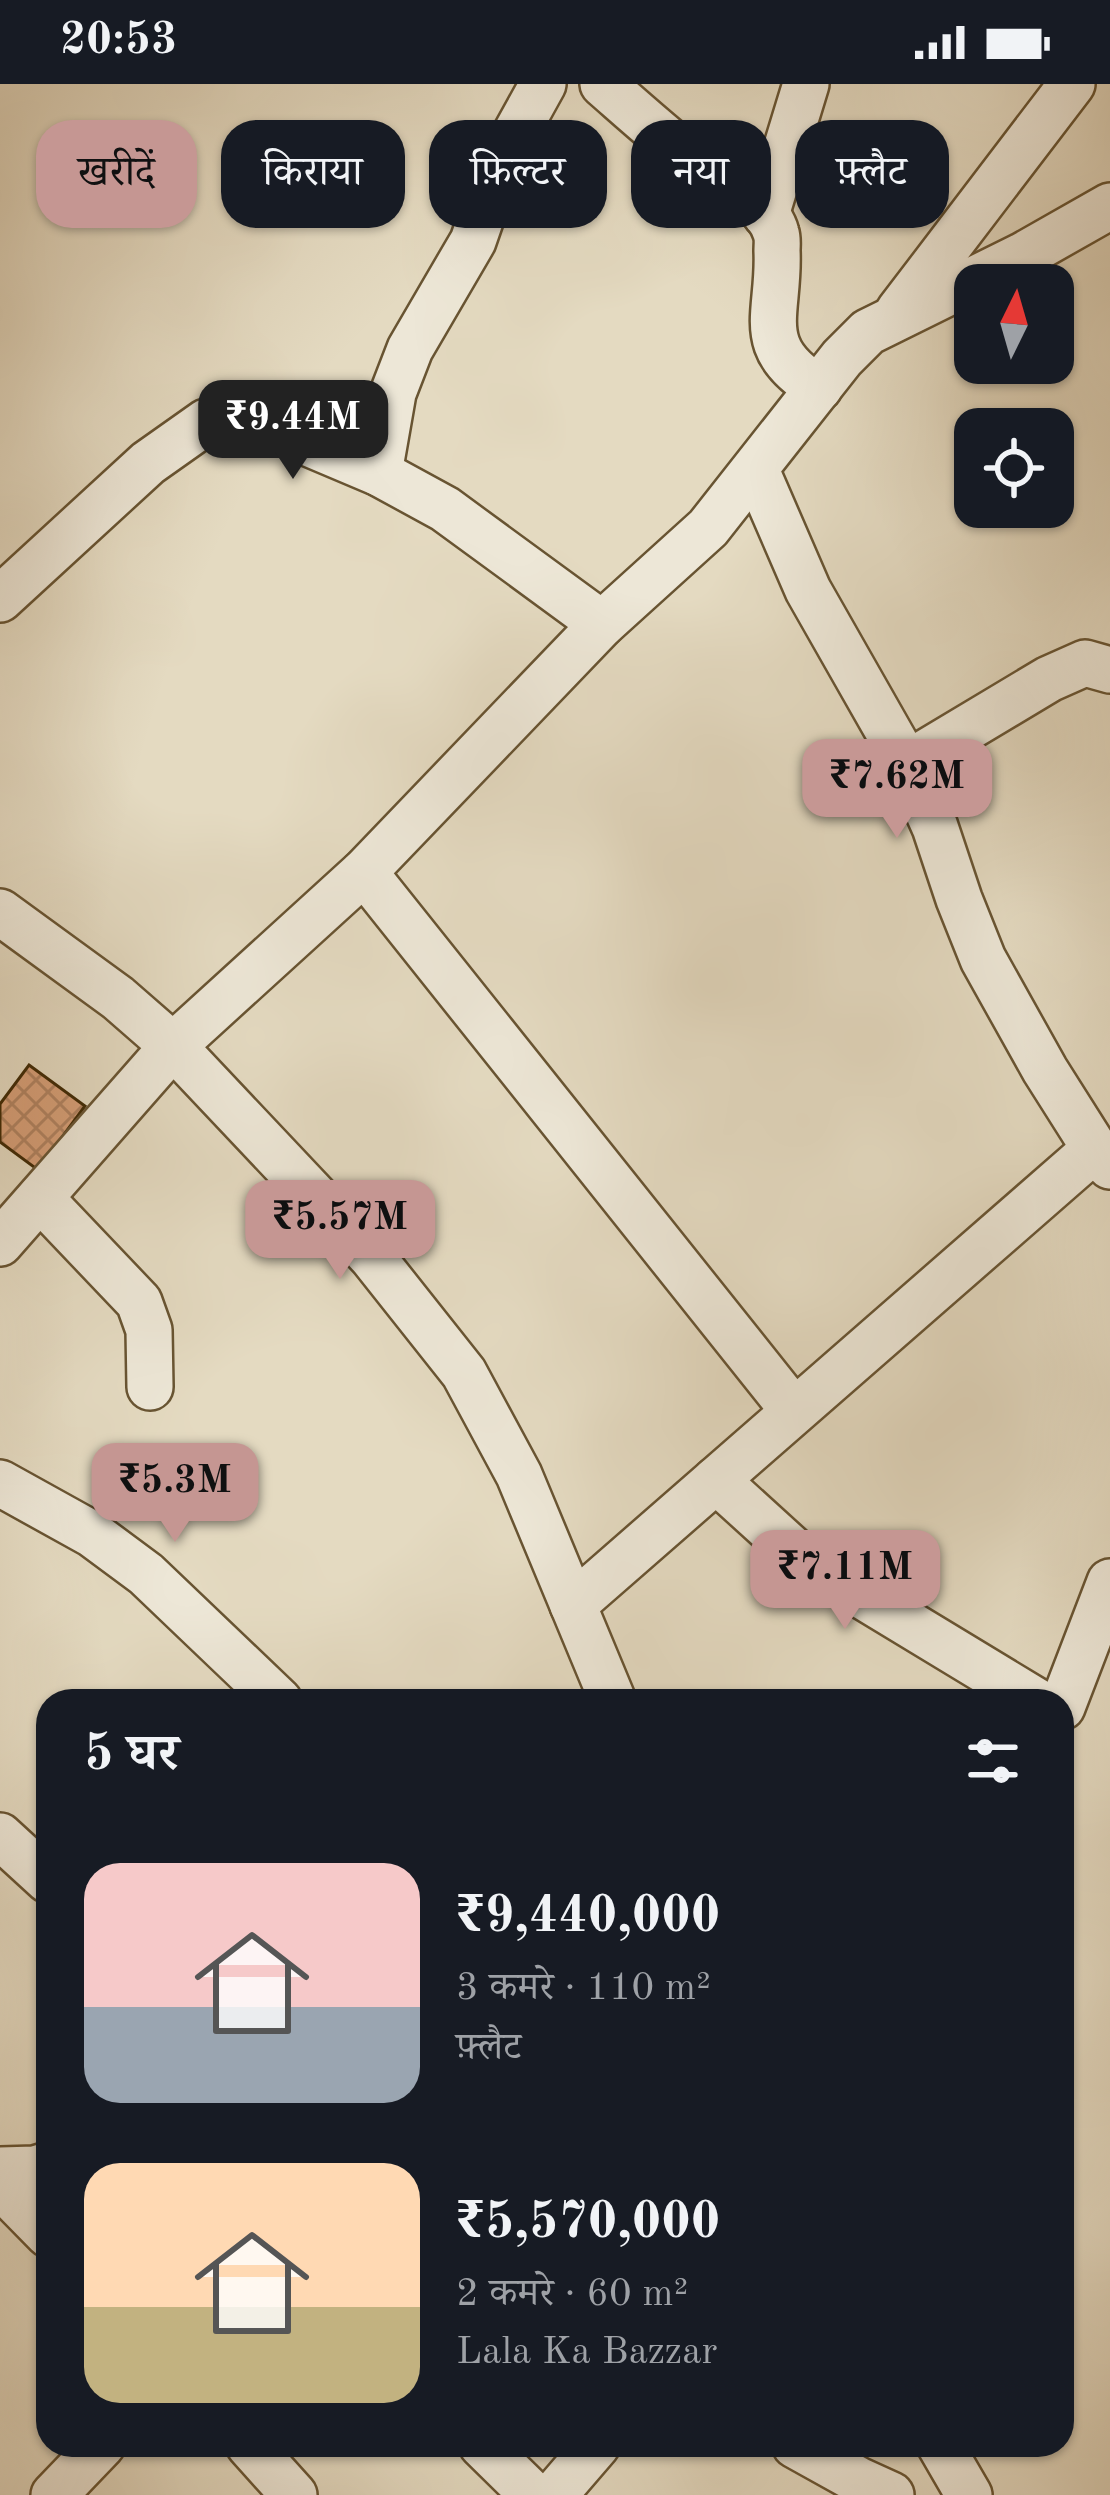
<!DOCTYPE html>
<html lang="hi">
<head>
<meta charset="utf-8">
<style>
  body { margin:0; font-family:"Old Standard TT","Noto Serif Devanagari",serif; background:#242831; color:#f1f3f6; height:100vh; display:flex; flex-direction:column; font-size:45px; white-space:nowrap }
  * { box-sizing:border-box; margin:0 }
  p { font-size:39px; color:#9ea1a6 }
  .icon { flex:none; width:66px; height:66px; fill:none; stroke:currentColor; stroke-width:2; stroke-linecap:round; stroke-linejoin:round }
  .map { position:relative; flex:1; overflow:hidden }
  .details { position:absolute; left:36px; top:1605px; width:1038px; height:768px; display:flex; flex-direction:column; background:#171b24; border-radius:36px; box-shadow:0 3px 9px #0004 }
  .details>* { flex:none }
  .hud { position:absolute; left:36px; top:36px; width:1038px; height:108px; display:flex; gap:24px }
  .needle { width:78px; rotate:5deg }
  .fabs { position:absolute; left:954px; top:180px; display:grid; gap:24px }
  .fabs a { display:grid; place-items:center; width:120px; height:120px; border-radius:24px; background:#171b24; box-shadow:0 3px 9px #0004; font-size:60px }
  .price { position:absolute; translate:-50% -102px; padding:0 27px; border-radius:24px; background:#c59692; color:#111; font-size:39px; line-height:78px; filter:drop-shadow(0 3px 6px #0008) }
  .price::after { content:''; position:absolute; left:50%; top:72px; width:36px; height:27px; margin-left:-18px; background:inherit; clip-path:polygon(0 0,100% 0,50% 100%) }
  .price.selected { background:#222; color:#fff }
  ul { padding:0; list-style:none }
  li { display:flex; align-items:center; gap:36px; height:300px; padding:0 48px }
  li span { display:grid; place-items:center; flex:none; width:336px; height:240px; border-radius:36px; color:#555 }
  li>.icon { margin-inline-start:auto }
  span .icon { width:144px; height:144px; fill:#fffc; stroke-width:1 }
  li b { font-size:51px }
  h2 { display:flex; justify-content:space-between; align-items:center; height:144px; padding:0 48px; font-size:51px }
  .tag { padding:0 42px; border-radius:36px; background:#171b24; box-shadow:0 3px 9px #0004; font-size:42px; line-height:108px }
  .tag.selected { background:#c59692; color:#111 }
  .status { display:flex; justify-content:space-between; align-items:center; height:84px; padding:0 60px; background:#171b24; direction:ltr }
  .status svg { height:33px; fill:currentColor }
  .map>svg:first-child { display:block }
</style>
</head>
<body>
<div class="status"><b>20:53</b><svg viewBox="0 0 49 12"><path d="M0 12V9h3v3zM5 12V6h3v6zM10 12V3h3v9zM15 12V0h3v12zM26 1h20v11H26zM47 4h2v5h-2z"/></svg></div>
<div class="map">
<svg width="1110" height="2411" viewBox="0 0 1110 2411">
  <defs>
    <pattern id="building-cross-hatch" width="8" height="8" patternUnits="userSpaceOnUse" patternTransform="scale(3)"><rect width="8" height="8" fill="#d69e77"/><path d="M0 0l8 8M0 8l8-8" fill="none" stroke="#af815f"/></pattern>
  </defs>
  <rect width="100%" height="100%" fill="#e4dac1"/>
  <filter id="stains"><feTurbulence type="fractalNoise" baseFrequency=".00167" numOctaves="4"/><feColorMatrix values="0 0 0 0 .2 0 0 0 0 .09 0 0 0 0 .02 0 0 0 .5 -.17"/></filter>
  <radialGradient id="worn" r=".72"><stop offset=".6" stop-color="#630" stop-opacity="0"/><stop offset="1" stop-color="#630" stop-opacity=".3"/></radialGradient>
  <!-- building -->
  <path fill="url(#building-cross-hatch)" stroke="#3e2803" stroke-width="3" d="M29,981L85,1022L38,1086L0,1058V1020Z"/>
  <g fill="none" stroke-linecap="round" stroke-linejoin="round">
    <!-- minor casing -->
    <g stroke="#685432" stroke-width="50">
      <g id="minor">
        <path d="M603,0C635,28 667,57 701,83C725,101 768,118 776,149C778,155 777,161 777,167C780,231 751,263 819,304"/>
        <path d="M766,131L806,0"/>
        <path d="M899,227L1072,0"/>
        <path d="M756,386L808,506L907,680L935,743L959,815L983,875L1045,986L1095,1065L1110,1082"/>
        <path d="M379,389L393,309L410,265L473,157L501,76L543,0"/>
        <path d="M0,515L148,379L206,338L231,332L263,340L379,389L445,425L602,540"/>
        <path d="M907,680L1049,595L1085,579L1110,586"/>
        <path d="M364,788L794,1327"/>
        <path d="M0,828L118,914L173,962L372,1173L464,1289L519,1391L613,1617"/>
        <path d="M40,1114L139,1218L149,1246L150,1303"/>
        <path d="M0,1159L173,962L364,788L602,540L708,444L842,274L868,248L1022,172L1110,122"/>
        <path d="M716,1396L805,1477L1036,1617"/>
        <path d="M0,1399L92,1450L146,1490L279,1617"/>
        <path d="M573,1521L1095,1065"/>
        <path d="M1062,1623L1110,1498"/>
        <path d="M0,1752L48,1796"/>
        <path d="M0,2086L35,2085L48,2081"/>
        <path d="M0,2101L48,2150"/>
        <path d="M249,2361L294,2411"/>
        <path d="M482,2361L533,2411"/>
        <path d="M795,2361L858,2396L891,2411"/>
        <path d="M940,2361L969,2411"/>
        <path d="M54,2411L102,2361"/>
        <path d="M554,2411L597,2361"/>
      </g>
    </g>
    <!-- minor -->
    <use href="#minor" stroke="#ede7d7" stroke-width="45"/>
  </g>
  <rect width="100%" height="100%" filter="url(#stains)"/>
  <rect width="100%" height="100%" fill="url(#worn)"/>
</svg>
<div class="fabs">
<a><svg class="needle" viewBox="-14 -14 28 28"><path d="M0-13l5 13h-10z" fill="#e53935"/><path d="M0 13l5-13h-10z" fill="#9ea1a6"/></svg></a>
<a><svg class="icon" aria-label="locate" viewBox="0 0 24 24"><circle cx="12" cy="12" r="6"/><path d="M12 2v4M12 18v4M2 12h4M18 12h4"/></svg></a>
</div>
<b class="price selected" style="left:293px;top:398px">₹9.44M</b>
<b class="price" style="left:897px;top:757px">₹7.62M</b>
<b class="price" style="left:340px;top:1198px">₹5.57M</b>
<b class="price" style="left:175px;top:1461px">₹5.3M</b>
<b class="price" style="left:845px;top:1548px">₹7.11M</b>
<div class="hud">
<a class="tag selected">खरीदें</a>
<a class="tag">किराया</a>
<a class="tag">फ़िल्टर</a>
<a class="tag">नया</a>
<a class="tag">फ़्लैट</a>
</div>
<section class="details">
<h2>5 घर<svg class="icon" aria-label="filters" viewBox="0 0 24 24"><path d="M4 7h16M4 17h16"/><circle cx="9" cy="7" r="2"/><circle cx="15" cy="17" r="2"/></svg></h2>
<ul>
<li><span style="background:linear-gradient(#f6c9c9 60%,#9aa5b1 0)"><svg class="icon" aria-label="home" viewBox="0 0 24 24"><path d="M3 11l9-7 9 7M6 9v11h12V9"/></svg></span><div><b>₹9,440,000</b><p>3 कमरे · 110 m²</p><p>फ़्लैट</p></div></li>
<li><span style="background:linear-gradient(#ffd9b3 60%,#c2b280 0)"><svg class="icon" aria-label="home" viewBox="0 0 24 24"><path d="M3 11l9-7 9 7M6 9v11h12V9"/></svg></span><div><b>₹5,570,000</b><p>2 कमरे · 60 m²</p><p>Lala Ka Bazzar</p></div></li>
</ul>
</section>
</div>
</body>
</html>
